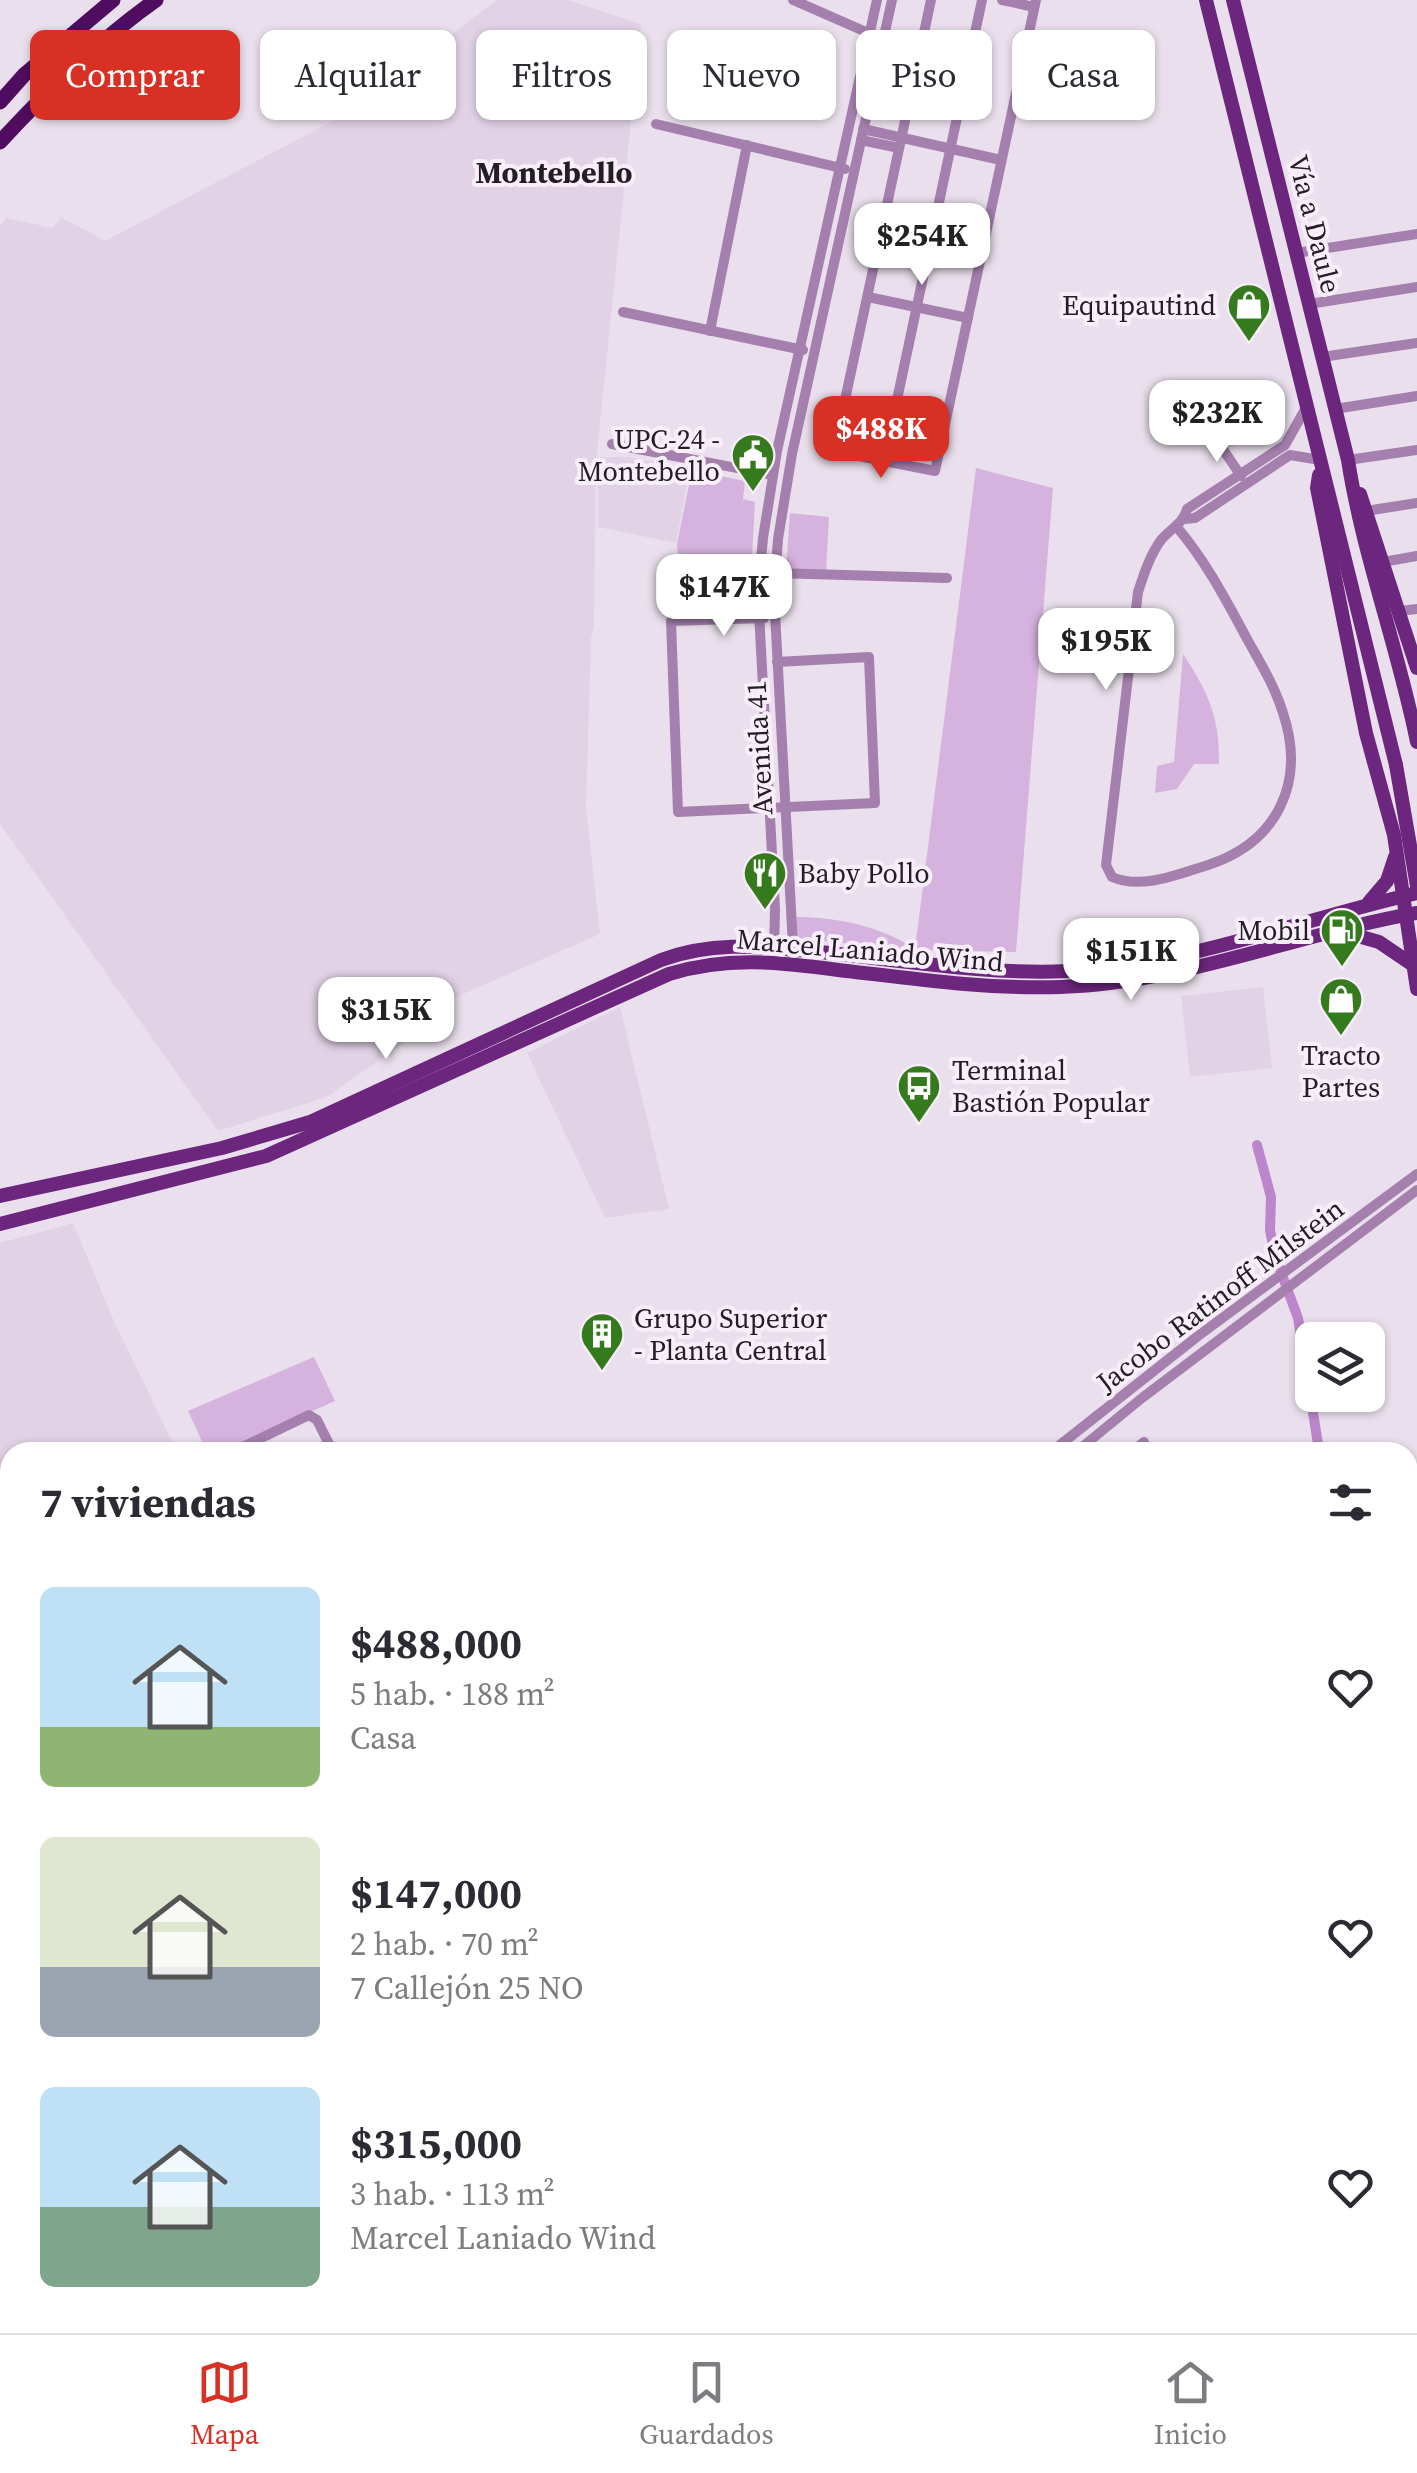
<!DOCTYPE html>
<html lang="es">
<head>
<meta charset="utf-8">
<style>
  body { margin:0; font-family:"Source Serif 4",serif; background:#f7f7f7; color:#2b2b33; height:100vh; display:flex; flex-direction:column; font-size:38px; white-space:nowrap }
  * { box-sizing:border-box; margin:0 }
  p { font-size:32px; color:#7c7c81 }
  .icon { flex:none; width:55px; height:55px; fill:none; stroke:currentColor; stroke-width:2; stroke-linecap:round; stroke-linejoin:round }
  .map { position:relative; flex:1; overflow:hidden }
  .details { position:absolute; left:0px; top:1442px; width:1418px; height:892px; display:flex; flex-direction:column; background:#fff; border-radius:30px 30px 0 0; box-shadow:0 2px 8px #0004 }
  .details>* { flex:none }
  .hud { position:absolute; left:30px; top:30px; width:1358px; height:90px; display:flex; gap:20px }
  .controls { position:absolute; left:1295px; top:1322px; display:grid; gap:20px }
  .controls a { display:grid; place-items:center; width:90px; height:90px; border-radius:15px; background:#fff; box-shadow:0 2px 8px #0004; font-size:50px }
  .price { position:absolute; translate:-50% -85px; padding:0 22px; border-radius:20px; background:#fff; color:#222; font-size:32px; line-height:65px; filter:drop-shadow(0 2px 5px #0008) }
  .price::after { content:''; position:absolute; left:50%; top:60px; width:30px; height:22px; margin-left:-15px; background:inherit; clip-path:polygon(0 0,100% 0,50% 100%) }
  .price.selected { background:#d93025; color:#fff }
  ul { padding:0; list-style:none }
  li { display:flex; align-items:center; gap:30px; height:250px; padding:0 40px }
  li span { display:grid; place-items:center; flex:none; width:280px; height:200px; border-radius:15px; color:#555 }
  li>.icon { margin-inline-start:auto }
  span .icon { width:120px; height:120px; fill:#fffc; stroke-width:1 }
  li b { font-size:42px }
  h2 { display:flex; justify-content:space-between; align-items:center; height:120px; padding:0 40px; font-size:42px }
  .tag { padding:0 35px; border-radius:15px; background:#fff; box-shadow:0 2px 8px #0004; font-size:35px; line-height:90px }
  .tag.selected { background:#d93025; color:#fff }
  .tabs { display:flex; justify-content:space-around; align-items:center; height:140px; border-top:2px solid #e1e1e2; background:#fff; font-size:28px; color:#7c7c81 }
  .tabs a { display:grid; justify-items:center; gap:5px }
  .tabs .selected { color:#d93025 }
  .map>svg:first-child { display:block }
</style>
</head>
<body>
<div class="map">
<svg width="1417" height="2333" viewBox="0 0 1417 2333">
  <rect width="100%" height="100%" fill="#eae0ed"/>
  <!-- built -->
  <g fill="#e1d2e5">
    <path d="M497,0H568L641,24L596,462L594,625L591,639L586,807L600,934L438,1005L403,1043L327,1097L218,1131L0,824V226L6,218L53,228L61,217L105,241L342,116Z"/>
    <path d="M598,457H626L690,468L676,543L598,527Z"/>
    <path d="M677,558H714L711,614H680Z"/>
    <path d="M1263,987L1272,1068L1190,1077L1181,996Z"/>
    <path d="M620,1007L669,1209L605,1218L527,1053Z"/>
    <path d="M73,1223L113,1319L177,1452H10V1986L0,1990V1243Z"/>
    <path d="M1417,1614V2188L1408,2190V1615Z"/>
    <path d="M10,1990V2272L0,2275V1994Z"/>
    <path d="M1417,2230V2333H1249L1246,2325H1408V2233Z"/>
    <path d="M465,2325H799L801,2333H467Z"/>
  </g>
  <!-- green -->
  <g fill="#d6b2df">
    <path d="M976,468L1053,488L1016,952L915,950L792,938L791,917C833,916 882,926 915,949Z"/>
    <path d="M692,470L745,481L743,499L755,502L751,575H714L715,557L678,556L677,544Z"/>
    <path d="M790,513L829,517L826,570L786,569Z"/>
    <path d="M1183,654C1208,692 1220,717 1219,764H1194L1177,789L1155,793L1157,766L1174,762Z"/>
    <path d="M314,1357L335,1401L221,1452H207L188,1411Z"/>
  </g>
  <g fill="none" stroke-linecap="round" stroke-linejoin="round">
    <!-- stream -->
    <path stroke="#bd86cc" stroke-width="2.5" d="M897,2333L914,2327"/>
    <!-- canal -->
    <g stroke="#bd86cc" stroke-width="10">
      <path d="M1257,1145L1271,1197L1270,1230L1275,1256L1298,1318L1318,1444L1315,1452"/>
      <path d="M914,2327L916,2325"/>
    </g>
    <!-- minor -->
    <g stroke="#a580ae" stroke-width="10">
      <path d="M793,0L873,35"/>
      <path d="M931,0L834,451L935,471L1036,0"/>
      <path d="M1002,0L1034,7"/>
      <path d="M656,124L845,169"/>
      <path d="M863,129L1001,160"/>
      <path d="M861,140L899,148"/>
      <path d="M1296,253L1417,234"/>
      <path d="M868,297L968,318"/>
      <path d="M1309,304L1417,287"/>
      <path d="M623,312L803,350"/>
      <path d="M710,331L747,145"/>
      <path d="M1322,357L1417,343"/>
      <path d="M1183,390L1241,476"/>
      <path d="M1335,409L1417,396"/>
      <path d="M612,444L773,475"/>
      <path d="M1348,460L1417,450"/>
      <path d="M884,461L982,0"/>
      <path d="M1366,511L1417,503"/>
      <path d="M1184,519L1195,518L1290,455L1320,460"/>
      <path d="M1176,526C1205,560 1225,598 1246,637C1259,661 1275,686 1283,713C1306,782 1278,842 1208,865C1179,874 1142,890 1112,877L1106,865L1138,592C1144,574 1150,555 1161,540C1171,528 1183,524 1187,509L1285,445L1307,406"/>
      <path d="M1383,562L1417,556"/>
      <path d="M775,573L947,578"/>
      <path d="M1400,611L1417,609"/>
      <path d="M764,618L671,621L678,812L875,803L869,657L777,662"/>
      <path d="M774,951L775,909L758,594L763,538L777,451L877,0"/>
      <path d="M794,965L774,594L778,539L792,454L892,0"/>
      <path d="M232,1452L309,1415L317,1420L333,1452"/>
      <path d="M1051,1452L1198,1336L1417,1174"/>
      <path d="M1076,1452L1142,1398L1417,1190"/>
      <path d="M1131,1452L1144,1442"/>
      <path d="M1408,2198L1417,2195"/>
      <path d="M1408,2224L1417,2221"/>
      <path d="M0,2278L10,2275"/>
      <path d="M184,2325L186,2333"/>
      <path d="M811,2325L814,2333"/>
      <path d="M825,2325L828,2333"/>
      <path d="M299,2333L313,2325"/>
      <path d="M941,2333L969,2325"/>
      <path d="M1024,2333L1052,2325"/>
    </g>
    <!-- major -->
    <g stroke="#6c267d" stroke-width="14">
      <path d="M1206,0L1396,765"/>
      <path d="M1233,0L1348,460C1363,556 1398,647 1417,742"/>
      <path d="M1319,475L1317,488L1366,733L1394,835L1417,989"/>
      <path d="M1360,494L1417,668"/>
      <path d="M1369,902L1387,881L1395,857"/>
      <path d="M1344,932L1379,942L1413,965"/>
      <path d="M0,1196L222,1148L310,1122L661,960C715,940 763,947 819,952C901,960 986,975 1069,971C1189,965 1301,919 1417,893"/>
      <path d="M0,1224L266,1156L669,974C738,953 794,965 864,973C930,981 994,989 1061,987C1183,983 1297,934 1417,913"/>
    </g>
    <!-- highway -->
    <g stroke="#500c5f" stroke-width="15">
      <path d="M0,102L24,75L113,0"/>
      <path d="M0,142C48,90 98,41 156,0"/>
    </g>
    <!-- major-bridge -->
    <path stroke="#6c267d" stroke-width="14" d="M1396,765L1417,886"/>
  </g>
  <!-- icons -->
  <defs>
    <g id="shop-pin" transform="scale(2.25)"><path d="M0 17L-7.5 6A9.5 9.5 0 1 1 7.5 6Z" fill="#357b1e" stroke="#f8eefa"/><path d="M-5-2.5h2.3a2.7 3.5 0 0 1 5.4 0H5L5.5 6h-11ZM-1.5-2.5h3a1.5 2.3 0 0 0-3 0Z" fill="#fff"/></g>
    <g id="civic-pin" transform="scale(2.25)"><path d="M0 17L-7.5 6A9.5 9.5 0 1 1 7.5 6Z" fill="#357b1e" stroke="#f8eefa"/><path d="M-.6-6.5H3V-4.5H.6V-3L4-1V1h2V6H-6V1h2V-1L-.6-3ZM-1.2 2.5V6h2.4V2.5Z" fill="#fff"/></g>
    <g id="restaurant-pin" transform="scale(2.25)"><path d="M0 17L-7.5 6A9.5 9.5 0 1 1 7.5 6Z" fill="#357b1e" stroke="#f8eefa"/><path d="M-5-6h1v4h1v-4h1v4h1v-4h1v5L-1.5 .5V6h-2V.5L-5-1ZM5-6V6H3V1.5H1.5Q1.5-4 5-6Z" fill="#fff"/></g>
    <g id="fuel-pin" transform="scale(2.25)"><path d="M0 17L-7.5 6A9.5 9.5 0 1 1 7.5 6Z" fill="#357b1e" stroke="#f8eefa"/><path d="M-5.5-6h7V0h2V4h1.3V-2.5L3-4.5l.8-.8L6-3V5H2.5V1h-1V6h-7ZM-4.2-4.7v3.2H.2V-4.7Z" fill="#fff"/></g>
    <g id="bus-pin" transform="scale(2.25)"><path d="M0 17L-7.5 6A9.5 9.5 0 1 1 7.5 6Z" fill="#357b1e" stroke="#f8eefa"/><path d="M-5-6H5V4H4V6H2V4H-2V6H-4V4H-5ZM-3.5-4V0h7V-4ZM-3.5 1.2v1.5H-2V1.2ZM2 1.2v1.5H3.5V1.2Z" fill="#fff"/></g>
    <g id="building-pin" transform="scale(2.25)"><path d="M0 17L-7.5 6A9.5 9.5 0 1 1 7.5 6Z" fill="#357b1e" stroke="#f8eefa"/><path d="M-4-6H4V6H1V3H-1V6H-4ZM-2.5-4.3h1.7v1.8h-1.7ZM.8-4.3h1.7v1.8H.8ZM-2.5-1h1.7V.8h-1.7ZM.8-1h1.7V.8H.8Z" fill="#fff"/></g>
  </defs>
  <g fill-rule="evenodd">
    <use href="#shop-pin" x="1249" y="305"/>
    <use href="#civic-pin" x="753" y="455"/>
    <use href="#restaurant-pin" x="765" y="873"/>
    <use href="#fuel-pin" x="1342" y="930"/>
    <use href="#shop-pin" x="1341" y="999"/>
    <use href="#bus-pin" x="919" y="1086"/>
    <use href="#building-pin" x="602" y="1334"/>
  </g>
  <g text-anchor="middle" stroke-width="8" stroke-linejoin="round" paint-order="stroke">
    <!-- street labels -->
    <g font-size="28" fill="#221e23" stroke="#f8eefa">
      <text transform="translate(1315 224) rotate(76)" y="10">Vía a Daule</text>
      <text transform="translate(759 748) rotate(-93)" y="10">Avenida 41</text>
      <text transform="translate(870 950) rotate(5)" y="10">Marcel Laniado Wind</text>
      <text transform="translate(1220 1295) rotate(-37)" y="10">Jacobo Ratinoff Milstein</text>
    </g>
    <!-- poi labels -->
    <g font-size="28" fill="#221e23" stroke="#f8eefa" text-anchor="end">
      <text x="1216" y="315">Equipautind</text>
      <text x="720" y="449">UPC-24 -<tspan x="720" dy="32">Montebello</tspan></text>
      <text x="798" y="883" text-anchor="start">Baby Pollo</text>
      <text x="1310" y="940">Mobil</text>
      <text x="1341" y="1065" text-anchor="middle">Tracto<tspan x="1341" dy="32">Partes</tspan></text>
      <text x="952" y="1080" text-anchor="start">Terminal<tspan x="952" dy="32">Bastión Popular</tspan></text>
      <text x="634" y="1328" text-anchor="start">Grupo Superior<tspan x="634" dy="32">- Planta Central</tspan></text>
    </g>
    <!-- neighbourhood labels -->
    <g font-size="30" font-weight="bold" fill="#221e23" stroke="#f8eefa">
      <text x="554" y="183">Montebello</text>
    </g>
  </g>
</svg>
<div class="controls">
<a><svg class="icon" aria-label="layers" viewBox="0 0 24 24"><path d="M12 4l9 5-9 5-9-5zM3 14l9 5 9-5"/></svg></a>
</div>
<b class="price" style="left:922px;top:288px">$254K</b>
<b class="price" style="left:1217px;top:465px">$232K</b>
<b class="price selected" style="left:881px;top:481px">$488K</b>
<b class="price" style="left:724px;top:639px">$147K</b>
<b class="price" style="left:1106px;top:693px">$195K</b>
<b class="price" style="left:1131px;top:1003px">$151K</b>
<b class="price" style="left:386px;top:1062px">$315K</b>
<div class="hud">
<a class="tag selected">Comprar</a>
<a class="tag">Alquilar</a>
<a class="tag">Filtros</a>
<a class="tag">Nuevo</a>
<a class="tag">Piso</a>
<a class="tag">Casa</a>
</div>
<section class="details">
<h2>7 viviendas<svg class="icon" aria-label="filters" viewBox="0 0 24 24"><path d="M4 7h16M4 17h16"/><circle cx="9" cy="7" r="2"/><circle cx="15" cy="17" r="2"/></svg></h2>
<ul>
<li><span style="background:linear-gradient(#bfe0f5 70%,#8fb573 0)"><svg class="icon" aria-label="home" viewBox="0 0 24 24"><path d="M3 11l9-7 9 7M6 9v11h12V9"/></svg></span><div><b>$488,000</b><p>5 hab. · 188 m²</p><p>Casa</p></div><svg class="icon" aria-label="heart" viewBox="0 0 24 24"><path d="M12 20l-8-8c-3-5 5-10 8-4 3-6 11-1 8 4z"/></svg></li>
<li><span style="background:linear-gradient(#dfe7d0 65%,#9aa5b1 0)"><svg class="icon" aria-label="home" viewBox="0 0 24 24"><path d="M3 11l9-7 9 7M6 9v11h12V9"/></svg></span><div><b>$147,000</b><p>2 hab. · 70 m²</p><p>7 Callejón 25 NO</p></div><svg class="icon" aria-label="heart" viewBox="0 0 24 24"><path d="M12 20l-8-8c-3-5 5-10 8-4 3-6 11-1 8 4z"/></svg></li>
<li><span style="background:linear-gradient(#bfe0f5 60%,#7fa58c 0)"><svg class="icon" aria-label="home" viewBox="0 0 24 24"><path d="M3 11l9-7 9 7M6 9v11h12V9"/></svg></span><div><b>$315,000</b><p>3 hab. · 113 m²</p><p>Marcel Laniado Wind</p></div><svg class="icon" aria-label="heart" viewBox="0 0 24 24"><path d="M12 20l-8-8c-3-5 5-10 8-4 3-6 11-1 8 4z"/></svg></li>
</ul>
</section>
</div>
<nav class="tabs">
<a class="selected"><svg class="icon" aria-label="map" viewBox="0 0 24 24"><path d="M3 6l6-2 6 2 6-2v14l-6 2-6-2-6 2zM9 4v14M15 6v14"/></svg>Mapa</a>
<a><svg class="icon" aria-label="saved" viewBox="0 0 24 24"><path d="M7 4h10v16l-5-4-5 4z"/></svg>Guardados</a>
<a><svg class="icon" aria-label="home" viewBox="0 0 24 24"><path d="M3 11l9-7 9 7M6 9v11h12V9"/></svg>Inicio</a>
</nav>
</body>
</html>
